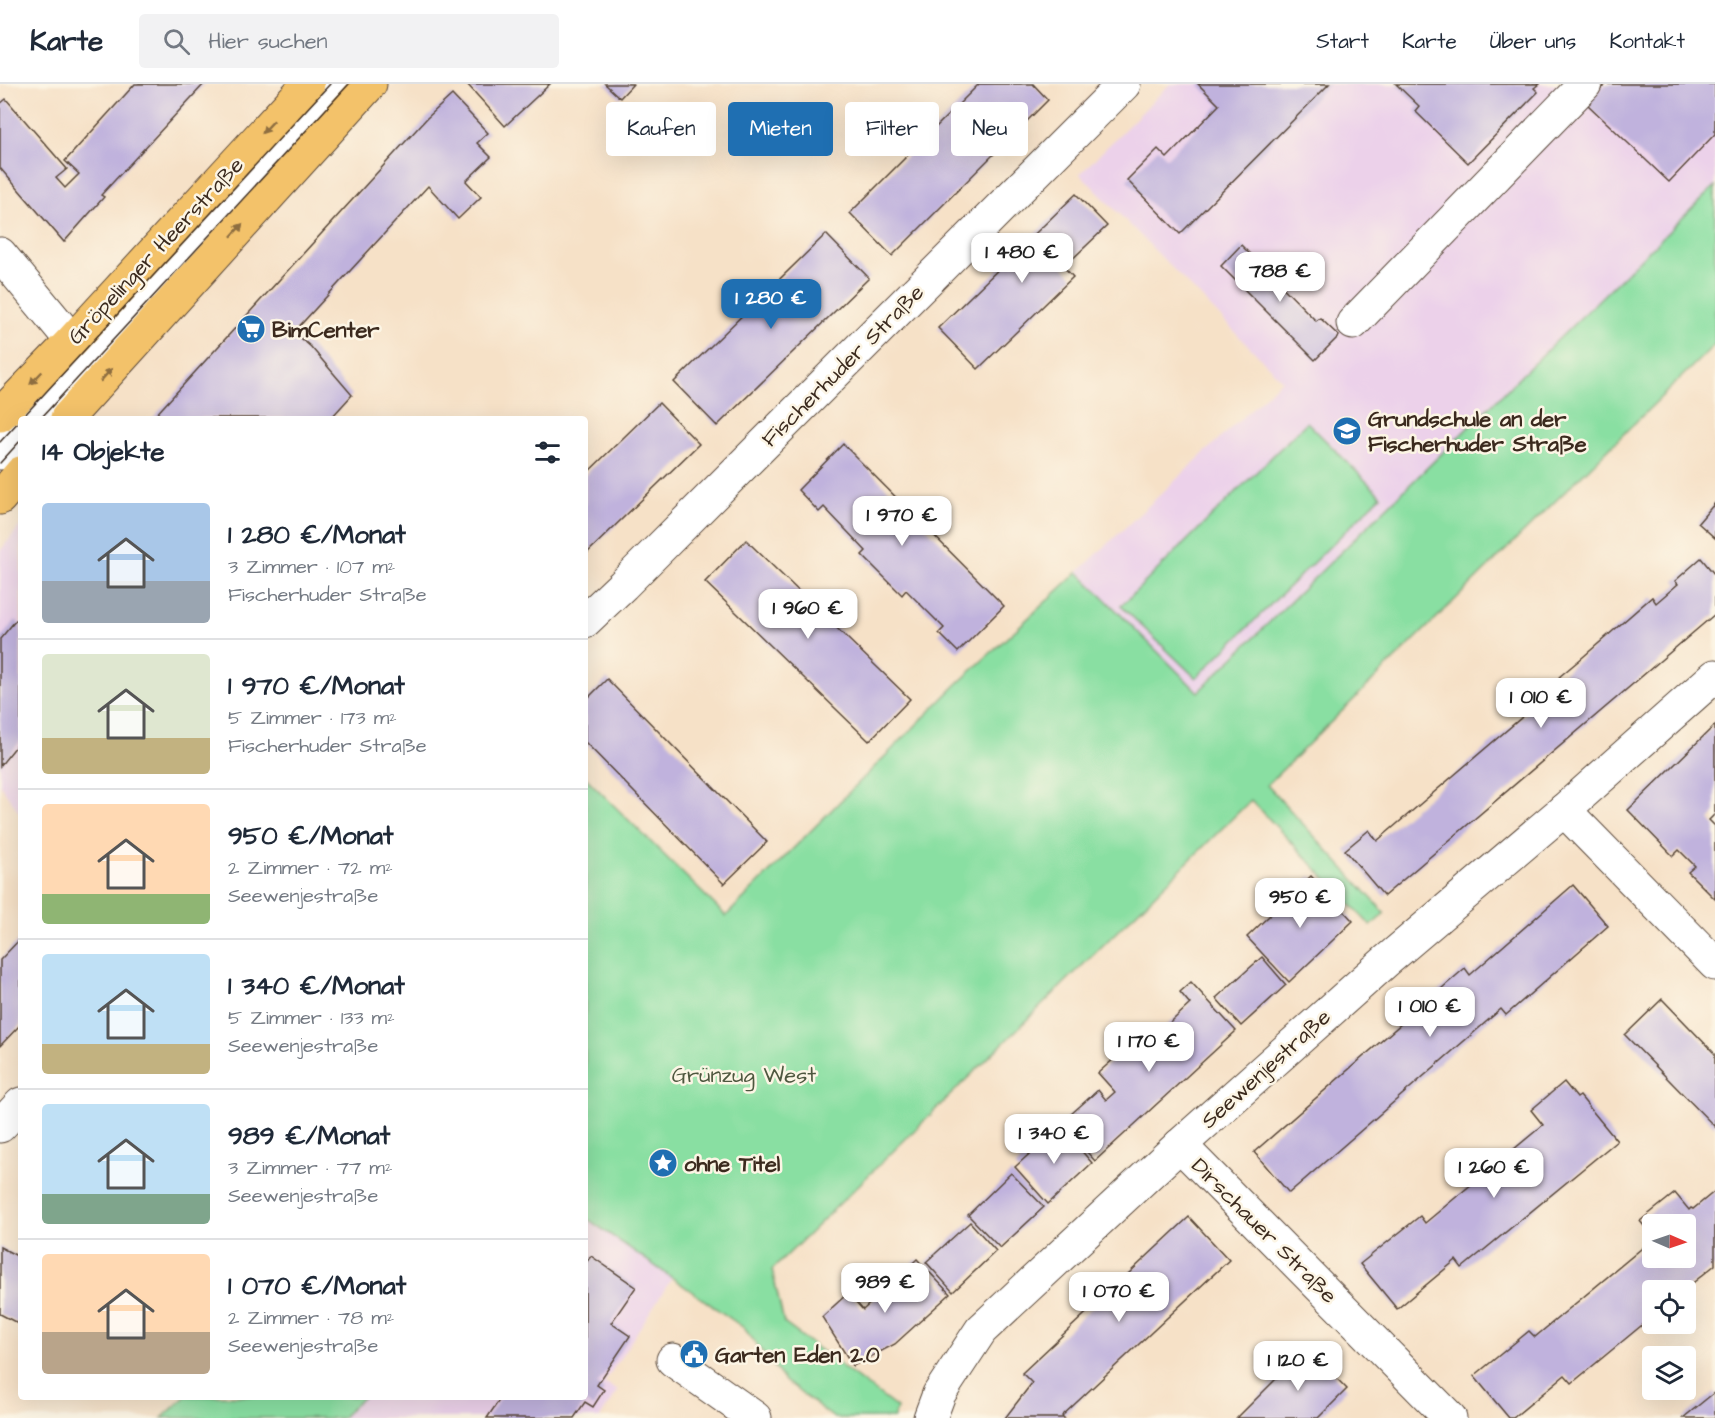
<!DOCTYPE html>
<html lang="de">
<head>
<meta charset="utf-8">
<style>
  body { margin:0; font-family:"Architects Daughter",sans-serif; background:#f2f2f3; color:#1f2937; height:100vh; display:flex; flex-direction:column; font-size:22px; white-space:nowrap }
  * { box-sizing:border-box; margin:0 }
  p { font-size:20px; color:#747a83 }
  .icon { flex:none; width:33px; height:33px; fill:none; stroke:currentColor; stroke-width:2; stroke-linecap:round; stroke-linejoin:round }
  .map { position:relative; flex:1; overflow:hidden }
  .sheet { position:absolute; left:18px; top:332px; width:570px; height:984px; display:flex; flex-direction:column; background:#fff; border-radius:6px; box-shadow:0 6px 24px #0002 }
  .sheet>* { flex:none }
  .hud { position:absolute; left:606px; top:18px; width:570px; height:54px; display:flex; gap:12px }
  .needle { width:39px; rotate:92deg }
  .fabs { position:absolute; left:1642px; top:1130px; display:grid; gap:12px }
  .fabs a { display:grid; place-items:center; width:54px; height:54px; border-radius:6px; background:#fff; box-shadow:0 6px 24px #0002; font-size:30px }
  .price { position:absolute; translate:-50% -51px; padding:0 14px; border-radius:12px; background:#fff; color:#222; font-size:20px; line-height:39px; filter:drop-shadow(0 2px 3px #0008) }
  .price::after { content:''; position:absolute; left:50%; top:36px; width:18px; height:14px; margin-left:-9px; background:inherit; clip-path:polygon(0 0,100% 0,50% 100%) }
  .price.current { background:#1f6fb2; color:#fff }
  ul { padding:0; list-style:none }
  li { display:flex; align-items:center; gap:18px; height:150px; padding:0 24px }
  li+li { border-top:2px solid #e0e1e3 }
  li span { display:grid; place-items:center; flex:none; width:168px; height:120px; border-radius:6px; color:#555 }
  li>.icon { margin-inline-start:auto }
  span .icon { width:72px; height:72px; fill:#fffc; stroke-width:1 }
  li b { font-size:26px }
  h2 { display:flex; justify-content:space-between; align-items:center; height:72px; padding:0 24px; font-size:26px }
  .chip { padding:0 21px; border-radius:6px; background:#fff; box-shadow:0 6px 24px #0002; font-size:21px; line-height:54px }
  .chip.current { background:#1f6fb2; color:#fff }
  header { display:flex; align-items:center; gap:36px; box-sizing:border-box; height:84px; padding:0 30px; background:#fff; border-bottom:2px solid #e0e1e3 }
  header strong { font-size:28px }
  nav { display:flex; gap:33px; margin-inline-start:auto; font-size:21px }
  .search { width:420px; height:54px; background:#f2f2f3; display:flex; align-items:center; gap:15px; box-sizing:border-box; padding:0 21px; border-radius:6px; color:#747a83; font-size:22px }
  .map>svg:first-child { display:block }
</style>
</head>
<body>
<header>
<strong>Karte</strong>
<div class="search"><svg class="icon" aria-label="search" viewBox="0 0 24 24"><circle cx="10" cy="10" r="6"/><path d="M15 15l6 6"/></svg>Hier suchen</div>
<nav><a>Start</a><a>Karte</a><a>Über uns</a><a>Kontakt</a></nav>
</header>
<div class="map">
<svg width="1715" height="1334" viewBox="0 0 1715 1334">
  <rect width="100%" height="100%" fill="#fcf5e5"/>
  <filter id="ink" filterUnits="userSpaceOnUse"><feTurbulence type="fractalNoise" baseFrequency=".0167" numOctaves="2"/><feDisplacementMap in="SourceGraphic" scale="12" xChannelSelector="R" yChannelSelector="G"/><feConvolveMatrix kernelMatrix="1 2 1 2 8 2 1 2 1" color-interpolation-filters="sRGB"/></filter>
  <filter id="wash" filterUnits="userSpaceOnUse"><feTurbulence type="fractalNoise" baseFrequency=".008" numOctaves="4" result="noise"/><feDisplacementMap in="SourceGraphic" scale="24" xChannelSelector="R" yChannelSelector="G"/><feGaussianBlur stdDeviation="1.35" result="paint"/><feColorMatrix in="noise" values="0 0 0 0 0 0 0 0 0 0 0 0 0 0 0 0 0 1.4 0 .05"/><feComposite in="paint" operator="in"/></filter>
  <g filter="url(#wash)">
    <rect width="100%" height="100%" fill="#f6e1c7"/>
    <!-- built -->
    <g fill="#ecd1ea">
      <path d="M1170,0H1715V102L1197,608L1078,488L1282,296L1080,90Z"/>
      <path d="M21,441V731L0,700V467Z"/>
      <path d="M585,1133L672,1194L604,1299L618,1307L600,1334H341L363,1313L585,1312Z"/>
    </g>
    <!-- green -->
    <g fill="#89dfa2" stroke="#628460" stroke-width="1.5">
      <path d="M1715,102V260L1267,701L1385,829L1371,842L1251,716L772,1186L784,1239L897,1324L894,1334H834L785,1297L744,1244L585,1133V693L726,832L957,600L1078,488L1198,608Z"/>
      <path d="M1307,338L1381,412L1196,594L1121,522Z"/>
      <path d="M186,1312H363V1313L341,1334H162Z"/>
    </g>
    <g id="blocks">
      <!-- building -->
      <g fill="#c0b2dd">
        <path d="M135,0H204L101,111L104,113L64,158L0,84V20L6,15L67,85L56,94L65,104L79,90L65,77Z"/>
        <path d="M467,0H550L505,42Z"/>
        <path d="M605,0H633L620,14Z"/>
        <path d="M979,0H1033L1048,16L892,172L850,129Z"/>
        <path d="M1198,0H1329L1180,150L1127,96L1158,65L1167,74L1219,21Z"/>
        <path d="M1396,0H1539L1534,4L1538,8L1468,79L1415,27L1419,22Z"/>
        <path d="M1606,0H1715V50L1669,98L1587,20Z"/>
        <path d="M452,11L488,49L477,59L491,73L466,97L481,113L458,135L428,102L294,248L311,263L352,311L331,334H153L427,34Z"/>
        <path d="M1076,110L1107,142L1064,183L1073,193L978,285L938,244Z"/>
        <path d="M826,150L869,194L717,342L674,298Z"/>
        <path d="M1241,161L1316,237L1320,234L1339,252L1315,276L1221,182Z"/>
        <path d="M659,319L699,360L585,471V391Z"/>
        <path d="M843,360L1004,522L958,568L939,549L944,544L906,506L902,511L862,471L866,467L824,423L819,428L798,406Z"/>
        <path d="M1715,419V454L1698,439Z"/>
        <path d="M746,456L910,615L869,657L705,498Z"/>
        <path d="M1701,474L1715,491V530L1384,812L1345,766L1369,746L1377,757L1563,598L1559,593L1583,573L1652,513L1656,519L1678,500L1675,497Z"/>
        <path d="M16,536L21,542V656L0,682V555Z"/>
        <path d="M607,595L767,758L724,800L585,658V617Z"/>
        <path d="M1715,641V730L1709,736L1715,742V815L1688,788L1695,782L1679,766L1673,772L1628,726Z"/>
        <path d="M1311,792L1353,837L1289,898L1247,853Z"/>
        <path d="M1573,801L1608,842L1506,931L1501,925L1289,1109L1254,1068L1465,884L1470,891Z"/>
        <path d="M21,854V940L0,962V876Z"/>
        <path d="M1262,873L1286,901L1241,942L1216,914Z"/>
        <path d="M1191,898L1236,947L1095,1077L1061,1039L1098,1006L1106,1016L1115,1008L1098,989L1151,942L1158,950L1190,920L1180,908Z"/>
        <path d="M1662,915L1715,970V1043L1625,951Z"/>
        <path d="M1564,998L1577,1014L1580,1012L1617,1057L1462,1184L1456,1176L1397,1225L1360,1180L1420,1132L1425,1139L1543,1041L1531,1026Z"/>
        <path d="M1060,1042L1092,1079L1048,1120L1015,1083Z"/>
        <path d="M1011,1089L1044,1123L1000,1164L968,1131Z"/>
        <path d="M1715,1107V1181L1684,1206H1653V1232L1572,1299L1565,1291L1513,1334H1509L1474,1292L1529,1247L1535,1253L1653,1155V1173H1686V1140H1653V1153L1640,1137L1675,1109L1689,1126L1691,1124L1693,1125Z"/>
        <path d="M1189,1133L1229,1176L1062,1332L1064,1334H1005L1032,1299L1022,1289Z"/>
        <path d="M970,1138L996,1167L953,1208L926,1178Z"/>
        <path d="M0,1163L21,1174V1241L0,1230Z"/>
        <path d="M591,1172L636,1203L611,1239L630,1252L597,1301L604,1306L593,1323L585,1318L574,1334H487L502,1312H585V1180Z"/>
        <path d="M917,1175L950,1210L895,1260L853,1282L822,1233L848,1209L863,1226Z"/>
        <path d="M1307,1264L1347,1305L1318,1334H1237Z"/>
        <path d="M1715,1308V1334H1683L1710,1312Z"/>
      </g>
    </g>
  </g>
  <g filter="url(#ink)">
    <use href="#blocks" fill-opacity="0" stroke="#574537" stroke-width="1.5"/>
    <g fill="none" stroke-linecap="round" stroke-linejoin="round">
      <!-- minor casing -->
      <g stroke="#574537" stroke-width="35">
        <g id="minor">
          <path d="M0,170L72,257"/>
          <path d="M1353,239L1585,0"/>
          <path d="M32,334L340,0"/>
          <path d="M0,369L21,346"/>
          <path d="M585,537L623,501L1124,0"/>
          <path d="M1564,726L1715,880"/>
          <path d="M0,1042L21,1020"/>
          <path d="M1180,1061L1450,1334"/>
          <path d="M673,1276L755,1334"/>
          <path d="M930,1334L939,1310L981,1246L1180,1061L1385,878L1564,726L1715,592"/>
        </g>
      </g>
      <!-- major casing -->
      <g stroke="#574537" stroke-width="35">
        <g id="major">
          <path d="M0,331L72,257L308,0"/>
          <path d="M67,334L370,0"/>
          <path d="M0,414L21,389"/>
        </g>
      </g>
      <!-- minor -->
      <use href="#minor" stroke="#fff" stroke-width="33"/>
      <!-- major -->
      <use href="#major" stroke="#f3c26a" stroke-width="33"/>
      <!-- tram -->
      <g stroke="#3b2a1e" stroke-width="1.5">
        <path d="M22,334L330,0"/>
        <path d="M41,334L349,0"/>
        <path d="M0,358L21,335"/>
        <path d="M0,379L21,356"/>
      </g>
    </g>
    <!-- one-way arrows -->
    <defs><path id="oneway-solid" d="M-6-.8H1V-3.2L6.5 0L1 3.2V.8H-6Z" transform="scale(1.5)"/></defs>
    <g fill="#8e6e40">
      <use href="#oneway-solid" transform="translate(268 43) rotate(133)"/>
      <use href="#oneway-solid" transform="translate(237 146) rotate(-48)"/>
      <use href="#oneway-solid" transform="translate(106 291) rotate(-48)"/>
      <use href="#oneway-solid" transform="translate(36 294) rotate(134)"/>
    </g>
  </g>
  <!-- icons -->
  <defs>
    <g id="supermarket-disc" transform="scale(1.5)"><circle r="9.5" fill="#1f6fb2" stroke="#fcf5e5"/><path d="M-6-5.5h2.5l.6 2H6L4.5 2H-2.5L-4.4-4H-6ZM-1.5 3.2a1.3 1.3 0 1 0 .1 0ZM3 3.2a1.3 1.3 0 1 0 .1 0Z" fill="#fff"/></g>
    <g id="school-disc" transform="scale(1.5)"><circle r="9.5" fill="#1f6fb2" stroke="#fcf5e5"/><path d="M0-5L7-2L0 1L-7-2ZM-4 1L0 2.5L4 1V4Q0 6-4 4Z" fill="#fff"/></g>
    <g id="sight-disc" transform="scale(1.5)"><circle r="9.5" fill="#1f6fb2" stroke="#fcf5e5"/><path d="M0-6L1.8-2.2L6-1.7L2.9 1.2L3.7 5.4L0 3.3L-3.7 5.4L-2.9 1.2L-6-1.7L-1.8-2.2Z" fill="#fff"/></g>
    <g id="civic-disc" transform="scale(1.5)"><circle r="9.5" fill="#1f6fb2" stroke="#fcf5e5"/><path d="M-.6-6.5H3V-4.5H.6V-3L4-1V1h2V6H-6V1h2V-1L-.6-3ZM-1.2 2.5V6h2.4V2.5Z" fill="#fff"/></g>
  </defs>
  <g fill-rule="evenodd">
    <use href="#supermarket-disc" x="251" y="245"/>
    <use href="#school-disc" x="1347" y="347"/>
    <use href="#sight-disc" x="663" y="1079"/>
    <use href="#civic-disc" x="694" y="1270"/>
  </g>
  <g text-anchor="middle" stroke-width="5" stroke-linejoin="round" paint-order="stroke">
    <!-- street labels -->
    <g font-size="22" fill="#3b2a1e" stroke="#fcf5e5">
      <text transform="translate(155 166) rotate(-47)" y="8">Gröpelinger Heerstraße</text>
      <text transform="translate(842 281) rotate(-45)" y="8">Fischerhuder Straße</text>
      <text transform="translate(1265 984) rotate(-42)" y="8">Seewenjestraße</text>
      <text transform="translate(1265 1146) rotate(45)" y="8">Dirschauer Straße</text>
    </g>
    <!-- poi labels -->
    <g font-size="22" font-weight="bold" fill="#3b2a1e" stroke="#fcf5e5" text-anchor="start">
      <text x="272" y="253">BimCenter</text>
      <text x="1368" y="342">Grundschule an der<tspan x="1368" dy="25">Fischerhuder Straße</tspan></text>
      <text x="684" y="1087">ohne Titel</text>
      <text x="715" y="1278">Garten Eden 2.0</text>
    </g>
    <!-- park labels -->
    <g font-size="22" fill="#4e573f" stroke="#fcf5e5">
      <text x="744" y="998">Grünzug West</text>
    </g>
  </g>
</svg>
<div class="fabs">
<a><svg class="needle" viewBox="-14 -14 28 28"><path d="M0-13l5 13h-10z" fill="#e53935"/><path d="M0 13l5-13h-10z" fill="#747a83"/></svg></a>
<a><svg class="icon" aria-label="locate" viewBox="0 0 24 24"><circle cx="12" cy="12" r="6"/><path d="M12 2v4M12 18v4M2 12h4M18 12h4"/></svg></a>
<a><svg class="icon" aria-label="layers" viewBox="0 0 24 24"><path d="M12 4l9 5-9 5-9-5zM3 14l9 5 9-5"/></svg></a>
</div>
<b class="price" style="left:1022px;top:200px">1 480 €</b>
<b class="price" style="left:1280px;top:219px">788 €</b>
<b class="price current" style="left:771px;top:246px">1 280 €</b>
<b class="price" style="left:902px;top:463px">1 970 €</b>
<b class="price" style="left:808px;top:556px">1 960 €</b>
<b class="price" style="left:1541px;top:645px">1 010 €</b>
<b class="price" style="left:1300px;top:845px">950 €</b>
<b class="price" style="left:1430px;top:954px">1 010 €</b>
<b class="price" style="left:1149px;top:989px">1 170 €</b>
<b class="price" style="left:1054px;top:1081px">1 340 €</b>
<b class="price" style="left:1494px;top:1115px">1 260 €</b>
<b class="price" style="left:885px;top:1230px">989 €</b>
<b class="price" style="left:1119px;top:1239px">1 070 €</b>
<b class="price" style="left:1298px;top:1308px">1 120 €</b>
<div class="hud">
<a class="chip">Kaufen</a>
<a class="chip current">Mieten</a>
<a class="chip">Filter</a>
<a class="chip">Neu</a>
</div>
<section class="sheet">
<h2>14 Objekte<svg class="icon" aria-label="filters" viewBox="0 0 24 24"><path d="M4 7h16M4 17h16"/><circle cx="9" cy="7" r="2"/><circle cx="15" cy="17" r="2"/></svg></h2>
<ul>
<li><span style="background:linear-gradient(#a9c7e8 65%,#9aa5b1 0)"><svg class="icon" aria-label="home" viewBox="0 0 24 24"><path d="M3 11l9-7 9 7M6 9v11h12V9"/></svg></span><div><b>1 280 €/Monat</b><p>3 Zimmer · 107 m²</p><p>Fischerhuder Straße</p></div></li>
<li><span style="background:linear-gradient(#dfe7d0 70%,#c2b280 0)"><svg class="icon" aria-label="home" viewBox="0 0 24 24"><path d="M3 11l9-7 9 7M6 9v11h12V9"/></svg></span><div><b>1 970 €/Monat</b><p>5 Zimmer · 173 m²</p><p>Fischerhuder Straße</p></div></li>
<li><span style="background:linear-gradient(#ffd9b3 75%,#8fb573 0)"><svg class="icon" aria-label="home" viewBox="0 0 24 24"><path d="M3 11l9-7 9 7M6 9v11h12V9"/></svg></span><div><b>950 €/Monat</b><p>2 Zimmer · 72 m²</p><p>Seewenjestraße</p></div></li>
<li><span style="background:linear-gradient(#bfe0f5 75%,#c2b280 0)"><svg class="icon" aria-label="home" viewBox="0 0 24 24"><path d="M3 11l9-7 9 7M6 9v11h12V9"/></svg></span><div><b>1 340 €/Monat</b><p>5 Zimmer · 133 m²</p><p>Seewenjestraße</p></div></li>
<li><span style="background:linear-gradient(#bfe0f5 75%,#7fa58c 0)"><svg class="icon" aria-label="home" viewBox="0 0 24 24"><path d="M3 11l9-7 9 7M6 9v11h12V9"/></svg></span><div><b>989 €/Monat</b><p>3 Zimmer · 77 m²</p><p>Seewenjestraße</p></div></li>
<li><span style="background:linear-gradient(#ffd9b3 65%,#b9a48a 0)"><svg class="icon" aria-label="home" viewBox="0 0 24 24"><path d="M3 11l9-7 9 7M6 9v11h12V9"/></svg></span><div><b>1 070 €/Monat</b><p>2 Zimmer · 78 m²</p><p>Seewenjestraße</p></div></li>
</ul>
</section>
</div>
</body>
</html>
